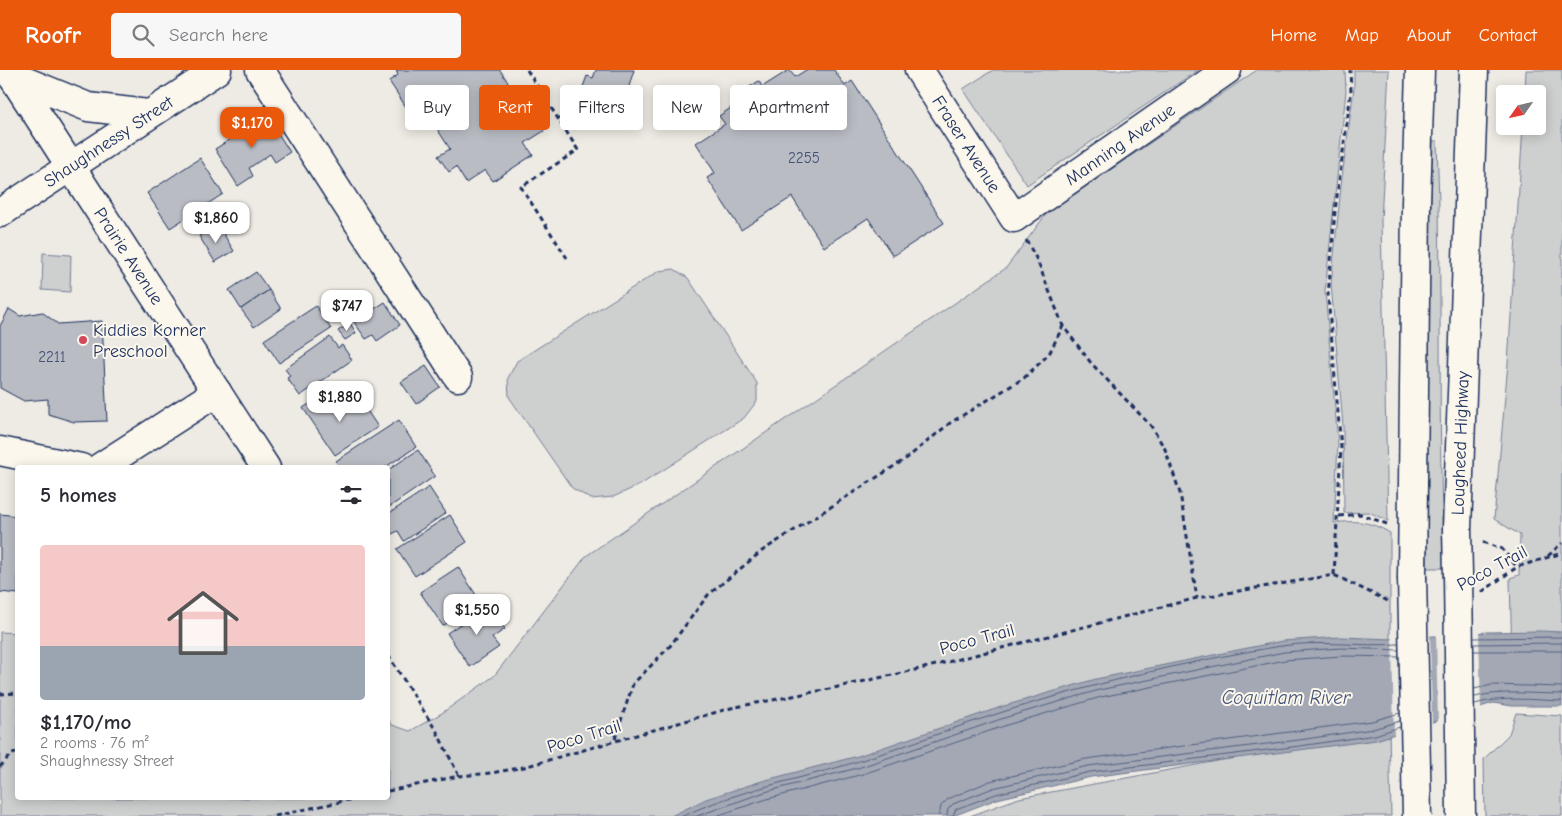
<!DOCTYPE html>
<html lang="en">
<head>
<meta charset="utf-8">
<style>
  body { margin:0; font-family:"Comic Neue",sans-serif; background:#f7f7f7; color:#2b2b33; height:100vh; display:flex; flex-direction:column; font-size:19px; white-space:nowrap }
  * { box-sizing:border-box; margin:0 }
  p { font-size:16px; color:#7c7c81 }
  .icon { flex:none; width:28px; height:28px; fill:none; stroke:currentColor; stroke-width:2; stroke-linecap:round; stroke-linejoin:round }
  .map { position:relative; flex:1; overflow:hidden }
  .sheet { position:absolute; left:15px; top:395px; width:375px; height:335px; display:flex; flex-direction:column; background:#fff; border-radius:5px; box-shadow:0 2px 12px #0003 }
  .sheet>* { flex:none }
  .guide { position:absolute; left:405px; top:15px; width:475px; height:45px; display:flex; gap:10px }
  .needle { width:32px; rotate:236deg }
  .buttons { position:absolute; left:1496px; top:15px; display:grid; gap:10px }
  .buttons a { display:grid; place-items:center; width:50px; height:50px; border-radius:5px; background:#fff; box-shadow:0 2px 12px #0003; font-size:25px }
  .price { position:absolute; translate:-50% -42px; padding:0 11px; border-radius:10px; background:#fff; color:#222; font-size:16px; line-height:32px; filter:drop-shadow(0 1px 2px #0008) }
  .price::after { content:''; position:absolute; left:50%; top:30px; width:15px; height:11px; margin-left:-8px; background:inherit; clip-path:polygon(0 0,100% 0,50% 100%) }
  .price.on { background:#ea580c; color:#fff }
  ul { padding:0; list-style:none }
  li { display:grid; align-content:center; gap:10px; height:265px; padding:0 25px }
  li span { display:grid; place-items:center; height:155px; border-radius:5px; color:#555 }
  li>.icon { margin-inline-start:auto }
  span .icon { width:90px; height:90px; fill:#fffc; stroke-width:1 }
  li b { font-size:21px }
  h2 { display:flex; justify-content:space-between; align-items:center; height:60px; padding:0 25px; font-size:21px }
  .chip { padding:0 18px; border-radius:5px; background:#fff; box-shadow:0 2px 12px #0003; font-size:18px; line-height:45px }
  .chip.on { background:#ea580c; color:#fff }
  header { display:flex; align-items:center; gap:30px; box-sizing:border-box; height:70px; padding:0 25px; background:#ea580c; color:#fff }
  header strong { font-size:24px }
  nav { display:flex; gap:28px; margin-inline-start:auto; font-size:18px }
  .search { width:350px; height:45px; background:#f7f7f7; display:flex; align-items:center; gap:12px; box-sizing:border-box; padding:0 18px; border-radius:5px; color:#7c7c81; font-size:19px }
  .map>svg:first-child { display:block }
</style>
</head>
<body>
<header>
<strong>Roofr</strong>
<div class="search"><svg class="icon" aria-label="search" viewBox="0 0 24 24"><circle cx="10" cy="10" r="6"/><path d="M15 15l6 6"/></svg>Search here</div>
<nav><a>Home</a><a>Map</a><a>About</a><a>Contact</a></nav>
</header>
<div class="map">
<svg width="1562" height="746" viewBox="0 0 1562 746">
  <rect width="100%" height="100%" fill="#eeebe4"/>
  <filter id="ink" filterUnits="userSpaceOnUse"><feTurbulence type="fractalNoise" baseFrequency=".02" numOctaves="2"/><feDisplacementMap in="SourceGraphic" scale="10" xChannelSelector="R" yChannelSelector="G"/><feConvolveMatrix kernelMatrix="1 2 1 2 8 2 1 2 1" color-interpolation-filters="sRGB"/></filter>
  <g filter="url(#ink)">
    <!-- green -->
    <g fill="#cecfcf" stroke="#747f96">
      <path d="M993,0H1198L1027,115L963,19Z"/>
      <path d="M1257,0H1345L1346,21L1325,221L1338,374L1334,453C1355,450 1370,451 1390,463V578L720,746H0V562L17,563L18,728H388V649L392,655L410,661L442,643L494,606L586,486L1006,198L1047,143Z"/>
      <path d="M1354,0H1389L1381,151L1388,451L1369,442L1344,443L1343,356L1331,214L1342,107L1354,18Z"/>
      <path d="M1526,0H1562V586L1512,589L1510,508L1519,505L1520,465L1494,449L1508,293L1523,56H1538V24H1525Z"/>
      <path d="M1433,71H1437C1443,213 1437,356 1444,498H1427V253Z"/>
      <path d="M43,183L71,185L70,222L42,220Z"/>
      <path d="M674,199L688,208L757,313V331L744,348L640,415L613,427L591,429L572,418L509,327L508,308L517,291L659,201Z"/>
      <path d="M1516,643L1562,646V746H1485L1484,689L1509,664Z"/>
      <path d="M1389,659L1391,746H970L1019,728Z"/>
    </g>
    <!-- water -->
    <path fill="#a3a8b4" stroke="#6d7892" d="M1540,561L1562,562V636H1512L1493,633L1376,670L1091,707L997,729L953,746H671L706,729L762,711L858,686L1004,636L1096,609L1145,599L1282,571L1341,567L1393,569L1487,562Z"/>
    <!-- pier -->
    <g fill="#eeebe4">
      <path d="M1479,560L1481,640L1438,652L1436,563Z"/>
      <path d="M1430,564L1432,654L1394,667L1392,566Z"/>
    </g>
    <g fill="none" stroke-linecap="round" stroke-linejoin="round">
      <!-- shore -->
      <g stroke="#515f80" stroke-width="1">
        <path d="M1474,568L1562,567"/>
        <path d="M1474,574L1562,573"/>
        <path d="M1474,581H1562"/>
        <path d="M1474,619L1492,615L1562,617"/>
        <path d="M1475,627C1498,620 1536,624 1562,624"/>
        <path d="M1475,634C1499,626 1536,630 1562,631"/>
        <path d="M683,746C740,719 799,710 859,691C908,676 956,656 1006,641C1096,613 1188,591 1281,576C1320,570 1360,577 1398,574"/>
        <path d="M697,746L765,722L861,697L1007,647L1099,620L1284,582L1341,578L1399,580"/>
        <path d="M716,746L767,729L863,704L1010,654L1101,627L1285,590L1341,586L1399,587"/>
        <path d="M939,746L941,736L948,729L990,711L1086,689L1372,651L1400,643"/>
        <path d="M947,746L948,739L953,734L993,718L1088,696L1299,670L1373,659L1400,651"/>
        <path d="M953,746L956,739L996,724L1090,702L1300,676L1375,665L1400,657"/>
      </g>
    </g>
    <!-- building -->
    <g fill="#b9bcc3" stroke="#1b2f5e">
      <path d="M396,0H500L521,32L532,25L543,42L535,47L544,61L525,73L533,85L493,111L485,100L466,113L456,97L449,102L438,86L450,79L420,32L408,40L389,11L398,5Z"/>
      <path d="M596,0H634L619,49L577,33L587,6L593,8Z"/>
      <path d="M789,0L795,7L806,0H834L845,16L852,11L944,153L893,186L868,148L824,177L792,127L741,160L707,108L715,103L696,73L725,54L719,46L747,27L743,21L759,11L762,17Z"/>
      <path d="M267,46L290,82L275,92L270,84L249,98L253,106L238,116L215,79Z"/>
      <path d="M200,88L223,124L170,158L147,123Z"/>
      <path d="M218,155L234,181L215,192L199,166Z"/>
      <path d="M256,202L269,220L241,239L229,220Z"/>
      <path d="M269,220L281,239L254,257L241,239Z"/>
      <path d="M385,232L400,255L377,271L373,265L366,269L354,252Z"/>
      <path d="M316,236L331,259L279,293L264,270Z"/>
      <path d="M9,239L20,246L42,242L58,254L102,251L107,351L74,352L48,344V329L24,331L0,318V256Z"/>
      <path d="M350,253L356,263L345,270L338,261Z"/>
      <path d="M330,267L338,278L342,275L352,290L300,326L287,308L290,306L285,299Z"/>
      <path d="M426,296L440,317L416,334L401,312Z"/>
      <path d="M326,323L340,344L360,330L378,357L335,385L303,338Z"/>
      <path d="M399,350L416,377L384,398H340L336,391Z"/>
      <path d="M418,380L435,406L388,438V400Z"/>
      <path d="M429,417L446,443L404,471L398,461L392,464L388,457V444Z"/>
      <path d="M0,444L18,446V524L0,522Z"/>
      <path d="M450,445L467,472L415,506L397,479Z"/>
      <path d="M458,497L480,531L443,556L420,522Z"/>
      <path d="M489,535L505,559L492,568L499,577L470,597L447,563Z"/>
    </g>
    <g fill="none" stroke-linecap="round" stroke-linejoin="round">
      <!-- minor casing -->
      <g stroke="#1b2f5e" stroke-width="31">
        <g id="minor">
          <path d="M260,0L458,307"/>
          <path id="s1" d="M919,0L1014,148L1227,0"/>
          <path id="s2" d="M71,97L266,398"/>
          <path d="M0,381L81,398"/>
          <path d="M99,398L217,322"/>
        </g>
      </g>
      <!-- major casing -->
      <g stroke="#1b2f5e" stroke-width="31">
        <g id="major">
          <path d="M11,4L71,97"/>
          <path d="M12,6L88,37L148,44"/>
          <path id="s3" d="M0,143L217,0"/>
          <path id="s4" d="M1458,505L1457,459L1474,0"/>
          <path d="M1412,507L1416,133L1420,0"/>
        </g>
      </g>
      <!-- path -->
      <g stroke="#1b2f5e" stroke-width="3" stroke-dasharray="5 4" stroke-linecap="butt">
        <path d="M527,0L578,80L521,117L567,188"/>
        <path d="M1026,170L1037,190L1063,256L1091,293L1151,356L1165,379L1180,423L1197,528"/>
        <path d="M1339,446L1360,444L1387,454"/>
        <path d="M1483,472L1502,479L1517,497"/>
        <path d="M1548,486L1562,473"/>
        <path d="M1334,505L1341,378L1328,226L1335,141L1351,22L1350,0"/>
        <path d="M1482,522L1517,497L1562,483"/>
        <path d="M388,585L437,662L459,706"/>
        <path d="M0,624L18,623"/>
        <path d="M615,669L633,614L670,576L708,525L762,481L907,388L950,353L1024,308L1049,284L1063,256"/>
        <path d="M0,697L10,685L18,682"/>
        <path d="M388,721L459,706L491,703L524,697L731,638L829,619L924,598L1197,528L1334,505L1388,531"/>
        <path d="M275,746L357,728"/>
      </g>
      <!-- minor -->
      <use href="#minor" stroke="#fbf7ec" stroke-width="28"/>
      <!-- major -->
      <use href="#major" stroke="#fbf7ec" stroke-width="28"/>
      <!-- major-bridge casing -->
      <g stroke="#1b2f5e" stroke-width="31" stroke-linecap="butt">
        <g id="major-bridge">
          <path d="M1458,505L1461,746"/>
          <path d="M1412,507L1417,746"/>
        </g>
      </g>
      <!-- major-bridge -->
      <use href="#major-bridge" stroke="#fbf7ec" stroke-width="28"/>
    </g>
  </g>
  <!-- markers -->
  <circle fill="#d1495b" stroke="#fbf7ec" stroke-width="2" cx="83" cy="270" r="5"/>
  <g text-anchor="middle" stroke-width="4" stroke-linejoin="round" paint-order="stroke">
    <!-- number labels -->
    <g font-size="15" fill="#425277">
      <text x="804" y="93">2255</text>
      <text x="52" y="292">2211</text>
    </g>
    <!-- street labels -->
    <g font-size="18" fill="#1b2f5e" stroke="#fbf7ec">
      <text dy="6" stroke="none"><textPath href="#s3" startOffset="130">Shaughnessy Street</textPath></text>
      <text dy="6" stroke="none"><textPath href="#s1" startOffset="88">Fraser Avenue</textPath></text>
      <text dy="6" stroke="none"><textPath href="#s1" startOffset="305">Manning Avenue</textPath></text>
      <text dy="6" stroke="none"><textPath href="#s2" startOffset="106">Prairie Avenue</textPath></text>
      <text dy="6" stroke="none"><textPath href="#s4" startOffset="132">Lougheed Highway</textPath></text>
      <text transform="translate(1492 498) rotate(-28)" y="6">Poco Trail</text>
      <text transform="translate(977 569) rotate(-15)" y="6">Poco Trail</text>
      <text transform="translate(584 666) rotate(-17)" y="6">Poco Trail</text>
    </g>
    <!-- poi labels -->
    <g font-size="18" fill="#1b2f5e" stroke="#fbf7ec" text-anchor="start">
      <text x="93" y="266">Kiddies Korner<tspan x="93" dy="21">Preschool</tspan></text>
    </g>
    <!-- water labels -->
    <g font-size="19" font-style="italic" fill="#445378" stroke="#fbf7ec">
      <text x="1286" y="634">Coquitlam River</text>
    </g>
  </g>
</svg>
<div class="buttons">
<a><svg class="needle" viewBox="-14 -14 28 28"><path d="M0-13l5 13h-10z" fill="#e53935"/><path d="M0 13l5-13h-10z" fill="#7c7c81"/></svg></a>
</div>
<b class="price on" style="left:252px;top:79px">$1,170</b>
<b class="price" style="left:216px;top:174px">$1,860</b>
<b class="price" style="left:347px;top:262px">$747</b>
<b class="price" style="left:340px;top:353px">$1,880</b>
<b class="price" style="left:477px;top:566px">$1,550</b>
<div class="guide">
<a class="chip">Buy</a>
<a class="chip on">Rent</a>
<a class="chip">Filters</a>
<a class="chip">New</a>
<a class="chip">Apartment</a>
</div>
<section class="sheet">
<h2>5 homes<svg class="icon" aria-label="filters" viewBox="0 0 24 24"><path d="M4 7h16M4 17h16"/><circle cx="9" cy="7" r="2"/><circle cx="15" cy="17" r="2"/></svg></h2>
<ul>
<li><span style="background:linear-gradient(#f6c9c9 65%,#9aa5b1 0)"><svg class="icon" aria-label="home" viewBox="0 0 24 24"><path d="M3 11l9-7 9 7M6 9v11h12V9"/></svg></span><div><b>$1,170/mo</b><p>2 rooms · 76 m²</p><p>Shaughnessy Street</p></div></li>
</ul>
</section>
</div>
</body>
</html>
